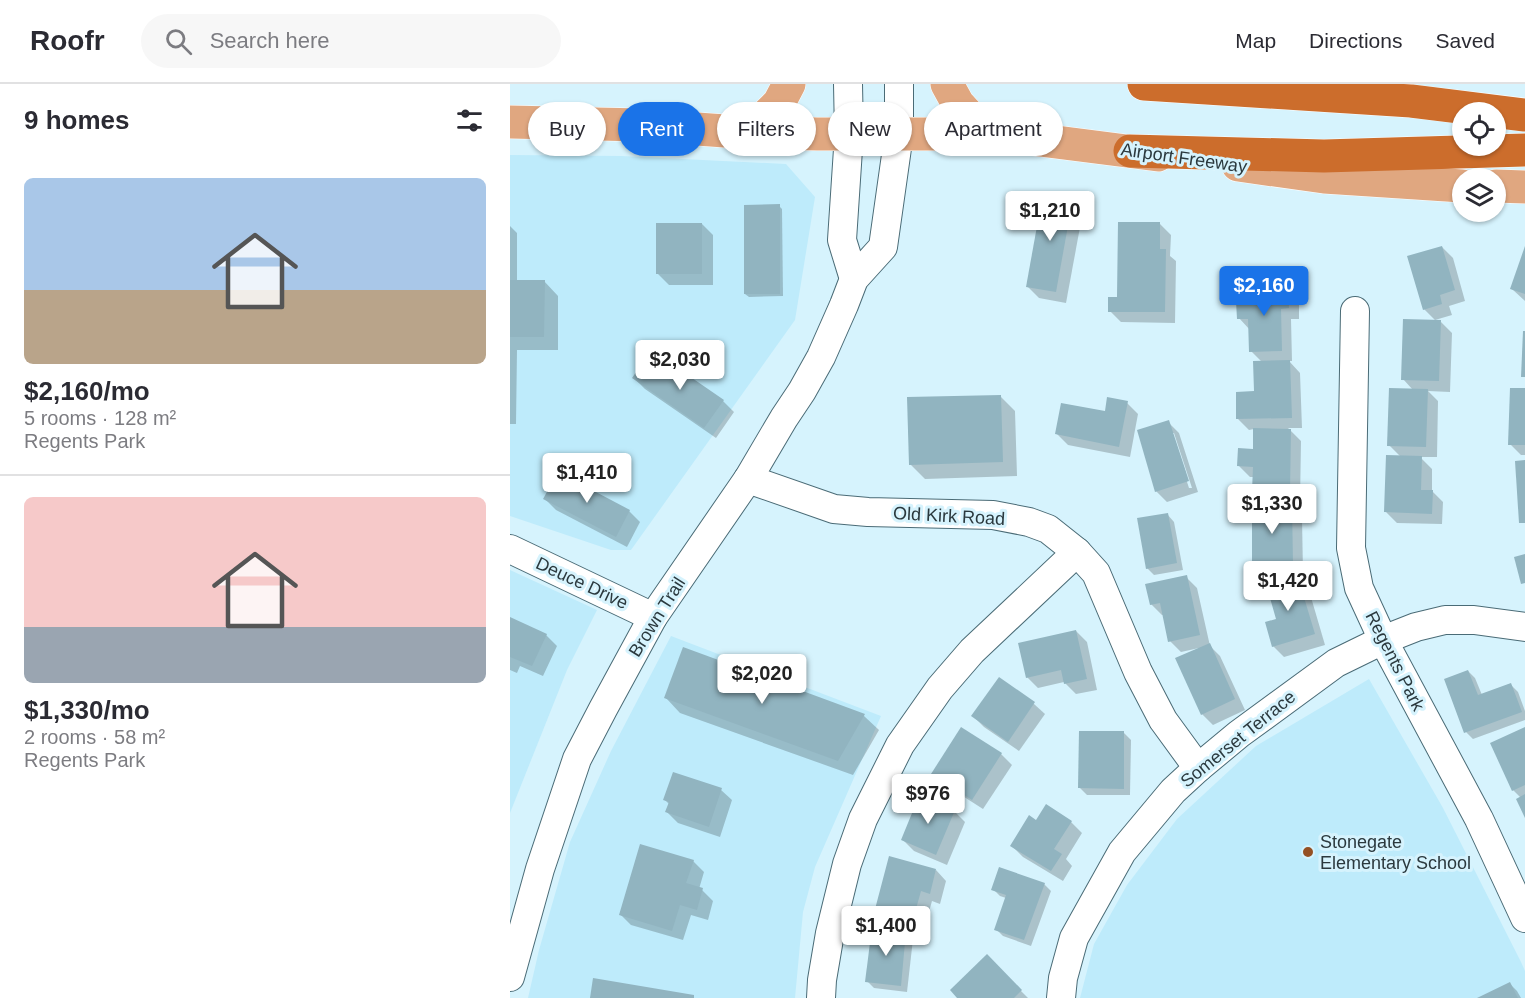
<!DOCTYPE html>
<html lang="en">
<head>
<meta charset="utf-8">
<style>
  body { margin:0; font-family:Arial,sans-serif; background:#f7f7f7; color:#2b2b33; height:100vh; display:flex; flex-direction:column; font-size:22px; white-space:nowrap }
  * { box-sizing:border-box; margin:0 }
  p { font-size:20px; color:#7c7c81 }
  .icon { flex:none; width:33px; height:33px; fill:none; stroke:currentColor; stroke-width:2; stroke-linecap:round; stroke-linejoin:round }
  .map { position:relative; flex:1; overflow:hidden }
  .sheet { display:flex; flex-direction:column; background:#fff; width:510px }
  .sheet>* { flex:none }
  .top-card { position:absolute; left:18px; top:18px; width:570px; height:54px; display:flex; gap:12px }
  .controls { position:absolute; left:942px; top:18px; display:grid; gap:12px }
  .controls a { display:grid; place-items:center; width:54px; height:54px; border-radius:50%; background:#fff; box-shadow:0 2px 4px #0004; font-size:30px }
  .price { position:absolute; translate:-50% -51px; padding:0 14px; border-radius:6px; background:#fff; color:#222; font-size:20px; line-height:39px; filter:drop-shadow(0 2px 3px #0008) }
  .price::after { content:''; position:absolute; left:50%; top:36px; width:18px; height:14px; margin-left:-9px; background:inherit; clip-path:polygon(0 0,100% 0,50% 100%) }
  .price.on { background:#1a73e8; color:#fff }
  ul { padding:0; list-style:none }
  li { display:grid; align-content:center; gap:12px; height:318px; padding:0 24px }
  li+li { border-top:2px solid #e1e1e2 }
  li span { display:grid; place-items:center; height:186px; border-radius:9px; color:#555 }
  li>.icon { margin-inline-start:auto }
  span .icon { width:108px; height:108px; fill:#fffc; stroke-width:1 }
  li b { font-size:26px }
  h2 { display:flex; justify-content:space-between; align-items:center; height:72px; padding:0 24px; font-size:26px }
  .chip { padding:0 21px; border-radius:27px; background:#fff; box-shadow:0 2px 4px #0004; font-size:21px; line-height:54px }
  .chip.on { background:#1a73e8; color:#fff }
  header { display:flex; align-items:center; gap:36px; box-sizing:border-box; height:84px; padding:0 30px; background:#fff; border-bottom:2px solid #e1e1e2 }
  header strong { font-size:28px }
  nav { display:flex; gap:33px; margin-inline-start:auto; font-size:21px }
  .search { width:420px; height:54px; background:#f7f7f7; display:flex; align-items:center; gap:15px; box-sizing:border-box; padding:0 21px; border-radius:33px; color:#7c7c81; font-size:22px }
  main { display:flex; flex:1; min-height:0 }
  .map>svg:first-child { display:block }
</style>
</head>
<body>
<header>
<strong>Roofr</strong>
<div class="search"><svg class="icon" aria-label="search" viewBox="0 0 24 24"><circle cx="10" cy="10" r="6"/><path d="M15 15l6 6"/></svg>Search here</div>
<nav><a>Map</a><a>Directions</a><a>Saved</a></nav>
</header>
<main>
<section class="sheet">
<h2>9 homes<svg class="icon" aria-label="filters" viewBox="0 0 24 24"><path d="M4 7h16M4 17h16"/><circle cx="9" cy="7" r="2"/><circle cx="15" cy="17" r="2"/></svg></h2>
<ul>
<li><span style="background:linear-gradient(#a9c7e8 60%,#b9a48a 0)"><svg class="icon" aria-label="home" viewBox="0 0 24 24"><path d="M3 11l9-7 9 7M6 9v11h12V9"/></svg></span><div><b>$2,160/mo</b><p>5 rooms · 128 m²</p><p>Regents Park</p></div></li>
<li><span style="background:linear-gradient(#f6c9c9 70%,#9aa5b1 0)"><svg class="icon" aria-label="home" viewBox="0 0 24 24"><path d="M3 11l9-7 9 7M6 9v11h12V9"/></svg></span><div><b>$1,330/mo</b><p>2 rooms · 58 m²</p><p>Regents Park</p></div></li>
</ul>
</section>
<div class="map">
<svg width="1015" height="914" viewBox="0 0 1015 914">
  <rect width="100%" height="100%" fill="#d6f3fd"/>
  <!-- built -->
  <g fill="#beebfb">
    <path d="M0,71L111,72L276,80L305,113L285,236L121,466H101L0,432Z"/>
    <path d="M0,486L87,526L57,586L0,729Z"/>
    <path d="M161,552L371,632L305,783L293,828L285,914H18L29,866L60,758L101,667Z"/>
    <path d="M859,595L933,724L1011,878L1015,887V914H570L584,860L617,801L667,735L746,662Z"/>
  </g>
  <!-- shadow -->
  <g fill="#0003" fill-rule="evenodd">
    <path d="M562,116L573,127L556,219L529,214L518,203Z"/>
    <path d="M269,122L272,125L273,212L239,213L235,210Z"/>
    <path d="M192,140L203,151V201H159L148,190Z"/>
    <path d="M650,140L661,151L660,172L666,177L665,239L611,238L600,227L609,214Z"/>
    <path d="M0,142L7,149V197H34L48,212V266H7L6,340H0Z"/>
    <path d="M932,163L943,174L955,217L939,222L942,231L925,236L914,225Z"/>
    <path d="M1015,166V217L1002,205Z"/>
    <path d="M778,204L789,215V235H781L782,277H779L790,289L792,344H778L791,357L790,419L755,418L744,407V393H740L729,382L744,366V345L739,346L728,335L745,309L752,278L741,267L740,246L729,234L739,218Z"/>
    <path d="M931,238L942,249L940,308L918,307L928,317L927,373H910L922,385V407L933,418L932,440L887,439L876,428L891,373L879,361L903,306L893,295Z"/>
    <path d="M153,276L213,317L224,328L206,354L135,305L124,294L145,288Z"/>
    <path d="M1015,306V371H1011L1000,360Z"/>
    <path d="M490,312L505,327L507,392L415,395L400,380Z"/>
    <path d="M617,319L628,330L620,373L558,361L547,350Z"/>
    <path d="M658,338L669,349L688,408L657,418L646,407ZM661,349H664L682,404H679Z"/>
    <path d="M48,390L119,427L130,438L117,463L46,426L35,415Z"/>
    <path d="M781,422L792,433L793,490L755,491L744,480Z"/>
    <path d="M657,430L664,438L673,486L644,491L637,484Z"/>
    <path d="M787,492L798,503L815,561L774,573L763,562L768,536Z"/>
    <path d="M676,493L687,504L700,562L710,572L735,626L703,641L692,630L689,564L671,568L660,557L654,531H652L641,520Z"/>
    <path d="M0,535L36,551L47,562L33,592L10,582L7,589L0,586Z"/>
    <path d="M566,547L577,558L587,606L566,610L554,598L528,604L517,593Z"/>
    <path d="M174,565L354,632L369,646L343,691L170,629L156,614Z"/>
    <path d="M958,587L965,594L972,611L1000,600L1008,608L1015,627V636L963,655L956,648Z"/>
    <path d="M489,595L524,620L535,630L509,667L474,643L463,632Z"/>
    <path d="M1015,645V731L1011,714L1003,706Z"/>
    <path d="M614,649L621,656L620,711H577L570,704Z"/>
    <path d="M491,670L502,681L473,725L434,700L423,690Z"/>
    <path d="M211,706L222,716L210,753L168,739L157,728L159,720L155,716Z"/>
    <path d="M444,727L455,738L437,781L404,767L393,756Z"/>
    <path d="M527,738H561L572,749L556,775L562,782L553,797L513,773L502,762Z"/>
    <path d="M183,777L194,788L189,805L192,806L203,817L198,836L181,831L173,856L121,841L110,830Z"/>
    <path d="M426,786L436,797L430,820L422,817L413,849L376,839L365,828Z"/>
    <path d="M534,800L541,807L521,862L493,852L486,845L496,814L490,812L483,805Z"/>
    <path d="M396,848L403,855L397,908L364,904L357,897Z"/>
    <path d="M477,873L518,914H449Z"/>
    <path d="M1000,900L1007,907L1011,914H971Z"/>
  </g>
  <!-- building -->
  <g fill="#91b4c0">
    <path d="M533,109L563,114L546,208L516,203Z"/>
    <path d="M270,120V210H234V121Z"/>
    <path d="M608,138H650V165H656L655,228H598V213H607Z"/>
    <rect x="146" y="139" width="46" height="51"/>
    <path d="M932,162L945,206L930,211L932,220L913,226L897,172Z"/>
    <path d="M1015,162V210L1000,205Z"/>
    <path d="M0,196H35L34,253H0Z"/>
    <path d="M778,202L779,224L771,225L772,267L739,268L738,235H727L726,217H737V204Z"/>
    <path d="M893,235L931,236L929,297L891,296Z"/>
    <path d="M1013,247H1015V293H1011Z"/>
    <path d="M153,274L214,316L194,344L122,294L133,278L144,286Z"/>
    <path d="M780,276L782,334L726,335V308L744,307L743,277Z"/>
    <path d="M879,304L918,305L916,363L877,362Z"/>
    <path d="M1000,304H1015V361H998Z"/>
    <path d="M491,311L493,378L399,381L397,313Z"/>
    <path d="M597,313L618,317L609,363L545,350L551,319L595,327Z"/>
    <path d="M659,336L679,397L645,408L627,346Z"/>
    <path d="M743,344L781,345L780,408L742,407L743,383L727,382L728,364L743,365Z"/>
    <path d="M876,371L912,372L911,406H923L922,430L874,428Z"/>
    <path d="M1015,376V439H1009L1005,377Z"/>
    <path d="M48,388L120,426L106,453L33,415Z"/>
    <path d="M742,421H782L783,480H742Z"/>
    <path d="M658,429L667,479L636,485L627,434Z"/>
    <path d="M1015,470V499L1011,500L1004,473Z"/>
    <path d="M787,490L805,550L762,563L755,538L766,535L756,500Z"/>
    <path d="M677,491L690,551L658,558L650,519L640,521L635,500Z"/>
    <path d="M0,533L37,550L22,582L0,573Z"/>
    <path d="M566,546L577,595L554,600L551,586L516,594L508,559Z"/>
    <path d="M700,559L725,615L691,631L665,574Z"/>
    <path d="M173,563L355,630L328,677L154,614Z"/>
    <path d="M958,586L968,611L1001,599L1012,628L954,649L934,595Z"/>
    <path d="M489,593L525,618L498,658L461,632Z"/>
    <path d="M451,643L492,669L462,716L421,690Z"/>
    <path d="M1015,643V701L1002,707L980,659Z"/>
    <path d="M569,647H614V705L568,704Z"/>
    <path d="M163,688L212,704L199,743L155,728L159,718L153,716Z"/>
    <path d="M1015,710V734L1006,715Z"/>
    <path d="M409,712L445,726L426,771L391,756Z"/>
    <path d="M536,720L562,737L544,765L552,770L541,787L500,762L519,731L526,736Z"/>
    <path d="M130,760L184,776L176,799L193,804L187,826L170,821L162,847L109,831Z"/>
    <path d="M379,772L426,785L420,810L411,807L402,839L364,829Z"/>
    <path d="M489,783L535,799L514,856L484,846L496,811L481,806Z"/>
    <path d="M362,843L396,847L391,902L355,898Z"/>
    <path d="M477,870L512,906L504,914H447L440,906Z"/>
    <path d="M83,894L184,911V914H80Z"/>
    <path d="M1000,898L1008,914H967Z"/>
  </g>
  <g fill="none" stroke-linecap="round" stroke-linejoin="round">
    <!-- minor casing -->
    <g stroke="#4a6b76" stroke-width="30">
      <g id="minor">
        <path d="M338,0L339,50L332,156L344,195"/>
        <path d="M845,227L841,464L849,504L873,556L969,735L1015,834"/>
        <path d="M238,395L324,425L358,428L483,431L519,438L538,445L567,468L586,489L628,588L653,636L688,684"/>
        <path d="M0,465L143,533"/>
        <path d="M0,893L30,785L67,675L93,625L143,533L238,395L274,334L292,307L311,273L334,221L344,195L373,163L389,50V0"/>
        <path d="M311,914L312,896L320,849L337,780L353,735L390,661L430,604L462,567L567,468"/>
        <path d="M551,914L553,894L564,854L612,768L663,707L688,684L729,650L826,579L873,556L906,543L935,536H964L1015,543"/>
      </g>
    </g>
    <!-- major casing -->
    <g stroke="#fff" stroke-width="34">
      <g id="major">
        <path d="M437,0L448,20L459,32L483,50"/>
        <path d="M0,38L131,41L229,48L307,50H483L648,71"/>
        <path d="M229,48L252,36L269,19L279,0"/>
        <path d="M728,81L814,93L952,102"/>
        <path d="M986,102L1015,103"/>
      </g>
    </g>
    <!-- highway casing -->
    <g stroke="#fff" stroke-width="34">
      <g id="highway">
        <path d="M634,0L901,17L1015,31"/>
        <path d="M620,67L814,72L1015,66"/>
      </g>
    </g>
    <!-- minor -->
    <use href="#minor" stroke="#fff" stroke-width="28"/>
    <!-- major -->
    <use href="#major" stroke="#e0a780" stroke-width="33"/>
    <!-- highway -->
    <use href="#highway" stroke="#cc6d2c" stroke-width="33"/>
  </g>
  <!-- markers -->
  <circle fill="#945023" stroke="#d6f3fd" stroke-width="2" cx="798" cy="768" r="6"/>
  <g text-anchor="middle" stroke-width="6" stroke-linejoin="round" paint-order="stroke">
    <!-- street labels -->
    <g font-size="18" fill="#2b393e" stroke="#d6f3fd">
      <text transform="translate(674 74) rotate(8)" y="6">Airport Freeway</text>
      <text transform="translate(439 432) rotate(3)" y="6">Old Kirk Road</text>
      <text transform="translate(72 499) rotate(25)" y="6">Deuce Drive</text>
      <text transform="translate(147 533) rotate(-58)" y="6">Brown Trail</text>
      <text transform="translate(885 577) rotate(63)" y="6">Regents Park</text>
      <text transform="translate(728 655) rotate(-39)" y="6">Somerset Terrace</text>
    </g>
    <!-- poi labels -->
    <g font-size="18" fill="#2b393e" stroke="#d6f3fd" text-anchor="start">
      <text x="810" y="764">Stonegate<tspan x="810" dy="21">Elementary School</tspan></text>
    </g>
  </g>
</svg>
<div class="controls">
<a><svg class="icon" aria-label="locate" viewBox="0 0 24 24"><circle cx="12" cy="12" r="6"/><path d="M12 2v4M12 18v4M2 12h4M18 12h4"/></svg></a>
<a><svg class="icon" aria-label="layers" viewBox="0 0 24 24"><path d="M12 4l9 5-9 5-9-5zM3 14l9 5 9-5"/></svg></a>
</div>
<b class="price" style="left:540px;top:158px">$1,210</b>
<b class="price on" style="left:754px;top:233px">$2,160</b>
<b class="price" style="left:170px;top:307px">$2,030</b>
<b class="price" style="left:77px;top:420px">$1,410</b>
<b class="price" style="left:762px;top:451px">$1,330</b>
<b class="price" style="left:778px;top:528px">$1,420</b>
<b class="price" style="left:252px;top:621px">$2,020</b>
<b class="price" style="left:418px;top:741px">$976</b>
<b class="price" style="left:376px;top:873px">$1,400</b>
<div class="top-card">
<a class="chip">Buy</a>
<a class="chip on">Rent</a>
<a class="chip">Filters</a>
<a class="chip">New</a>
<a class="chip">Apartment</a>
</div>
</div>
</main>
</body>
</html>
